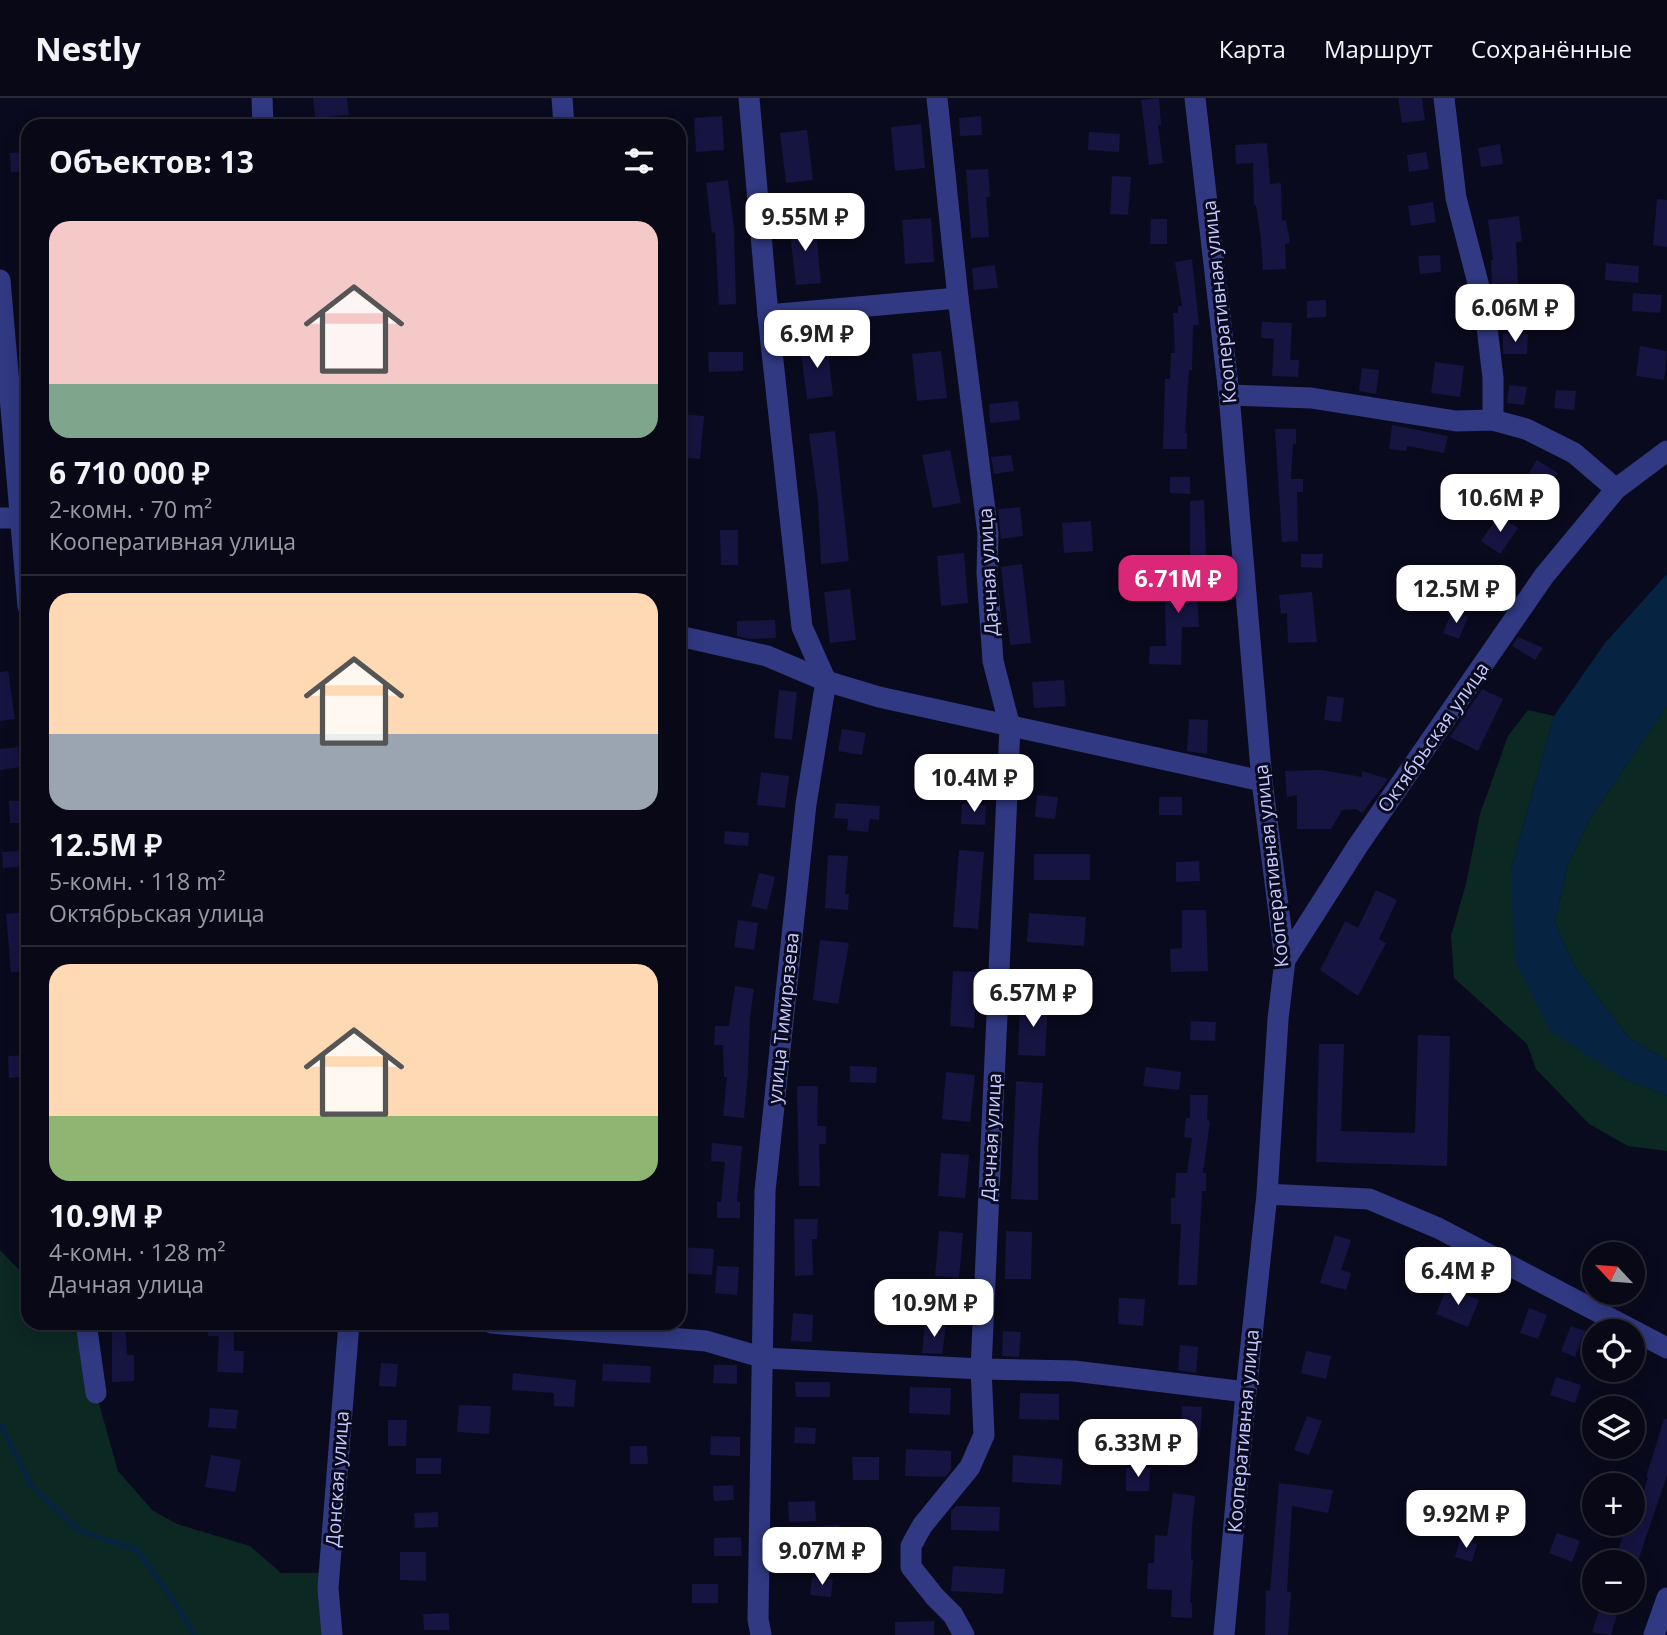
<!DOCTYPE html>
<html lang="ru">
<head>
<meta charset="utf-8">
<style>
  body { margin:0; font-family:"Open Sans",sans-serif; background:#161623; color:#f1f3f6; height:100vh; display:flex; flex-direction:column; font-size:26px; white-space:nowrap }
  * { box-sizing:border-box; margin:0 }
  p { font-size:23px; color:#989aa1 }
  .icon { flex:none; width:38px; height:38px; fill:none; stroke:currentColor; stroke-width:2; stroke-linecap:round; stroke-linejoin:round }
  .map { position:relative; flex:1; overflow:hidden }
  .details { position:absolute; left:21px; top:21px; width:665px; height:1211px; display:flex; flex-direction:column; background:#080816; border-radius:21px; box-shadow:0 4px 18px #0003,0 0 0 2px #292935 }
  .details>* { flex:none }
  .needle { width:46px; rotate:296deg }
  .controls { position:absolute; left:1582px; top:1144px; display:grid; gap:14px }
  .controls a { display:grid; place-items:center; width:63px; height:63px; border-radius:50%; background:#080816; box-shadow:0 4px 18px #0003,0 0 0 2px #292935; font-size:35px }
  .price { position:absolute; translate:-50% -60px; padding:0 16px; border-radius:14px; background:#fff; color:#222; font-size:23px; line-height:46px; filter:drop-shadow(0 2px 4px #0008) }
  .price::after { content:''; position:absolute; left:50%; top:42px; width:21px; height:16px; margin-left:-10px; background:inherit; clip-path:polygon(0 0,100% 0,50% 100%) }
  .price.current { background:#db2777; color:#fff }
  ul { padding:0; list-style:none }
  li { display:grid; align-content:center; gap:14px; height:371px; padding:0 28px }
  li+li { border-top:2px solid #292935 }
  li span { display:grid; place-items:center; height:217px; border-radius:21px; color:#555 }
  li>.icon { margin-inline-start:auto }
  span .icon { width:126px; height:126px; fill:#fffc; stroke-width:1 }
  li b { font-size:30px }
  h2 { display:flex; justify-content:space-between; align-items:center; height:84px; padding:0 28px; font-size:30px }
  header { display:flex; align-items:center; gap:42px; box-sizing:border-box; height:98px; padding:0 35px; background:#080816; border-bottom:2px solid #292935 }
  header strong { font-size:33px }
  nav { display:flex; gap:38px; margin-inline-start:auto; font-size:24px }
  .map>svg:first-child { display:block }
</style>
</head>
<body>
<header>
<strong>Nestly</strong>
<nav><a>Карта</a><a>Маршрут</a><a>Сохранённые</a></nav>
</header>
<div class="map">
<svg width="1667" height="1537" viewBox="0 0 1667 1537">
  <rect width="100%" height="100%" fill="#0a0a1e"/>
  <!-- green -->
  <g fill="#0c2823">
    <path d="M1667,608V962L1629,940L1575,869L1555,824L1568,766L1591,719Z"/>
    <path d="M1528,612L1554,618L1511,771L1622,980L1667,998V1053L1628,1048L1589,1026L1536,971L1527,946L1454,880L1451,838L1466,786L1480,716L1508,638Z"/>
    <path d="M0,1152L24,1177H28V1225H86L96,1295L118,1373L152,1412L177,1426L250,1448L281,1475H330L332,1537H0Z"/>
  </g>
  <!-- water -->
  <path fill="#062441" d="M1667,476V608L1591,719L1568,766L1555,824L1575,869L1629,940L1667,962V998L1622,980L1550,933L1515,863L1511,771L1554,618L1605,545Z"/>
  <g fill="none" stroke-linecap="round" stroke-linejoin="round">
    <!-- stream -->
    <path stroke="#062441" stroke-width="5" d="M0,1326L31,1387L78,1432L137,1452L181,1514L194,1537"/>
  </g>
  <!-- building -->
  <g fill="#161441">
    <path d="M313,0H347L349,17L315,20Z"/>
    <path d="M1159,0L1161,27H1158L1163,65L1149,67L1141,2Z"/>
    <path d="M1398,0H1422L1425,22L1402,25Z"/>
    <path d="M722,18L724,52L696,54L694,20Z"/>
    <path d="M981,18L982,37L960,38L959,20Z"/>
    <path d="M921,26L925,70L895,73L891,29Z"/>
    <path d="M807,32L813,82L786,85L780,35Z"/>
    <path d="M1089,34L1120,36L1119,54L1088,52Z"/>
    <path d="M1267,45L1270,86L1281,85L1282,123L1286,122L1290,145L1285,146L1286,171L1263,172L1261,141L1256,107H1254L1253,65L1236,66L1235,47Z"/>
    <path d="M1500,46L1503,66L1481,69L1478,50Z"/>
    <path d="M28,54V73L11,74L10,55Z"/>
    <path d="M1426,54L1429,71L1409,74L1407,57Z"/>
    <path d="M988,71L990,99H986L989,139L971,140L966,72Z"/>
    <path d="M1112,78L1131,79L1128,117L1110,116Z"/>
    <path d="M728,82L734,132L736,206L719,207L715,134L712,135L706,85Z"/>
    <path d="M1657,101L1667,102V149L1653,147Z"/>
    <path d="M1433,104L1436,124L1411,128L1408,108Z"/>
    <path d="M1519,118L1522,144H1516L1518,186L1492,187L1491,162H1493L1488,122Z"/>
    <path d="M931,120L934,164L905,166L902,122Z"/>
    <path d="M1151,121H1167V146H1150Z"/>
    <path d="M815,123L821,185L796,187L789,125Z"/>
    <path d="M1440,157L1441,174L1420,176L1418,158Z"/>
    <path d="M1192,161L1199,227H1193L1192,272H1189L1185,335H1187V351H1163L1165,281H1170L1171,255H1175L1173,215H1178V208H1182L1175,164Z"/>
    <path d="M1606,165L1639,168L1638,185L1605,182Z"/>
    <path d="M995,167L998,190L974,192L972,170Z"/>
    <path d="M1633,195L1662,197L1660,215L1632,213Z"/>
    <path d="M1326,202V219L1307,220V203Z"/>
    <path d="M1262,224L1292,225L1290,262H1299L1298,279L1272,278L1274,241L1261,240Z"/>
    <path d="M1503,236H1528L1527,256H1503Z"/>
    <path d="M827,243L833,298L807,301L800,246Z"/>
    <path d="M1640,248L1667,253L1664,282L1636,278Z"/>
    <path d="M941,253L947,300L917,303L912,256Z"/>
    <path d="M708,254H743V273L709,274Z"/>
    <path d="M1435,264L1464,268L1460,299L1431,295Z"/>
    <path d="M1362,270L1379,272L1376,296L1359,293Z"/>
    <path d="M1509,287L1527,289L1524,307L1507,305Z"/>
    <path d="M1556,292L1576,293L1574,312L1554,310Z"/>
    <path d="M1018,303L1020,322L990,325L989,306Z"/>
    <path d="M679,316L704,318L700,361L679,359Z"/>
    <path d="M1392,327L1448,338L1444,355L1407,348L1406,353L1389,351Z"/>
    <path d="M1275,331H1296V346H1293L1291,381H1303V394H1297L1298,443L1282,444Z"/>
    <path d="M835,333L849,463L821,466L818,403L809,336Z"/>
    <path d="M950,352L961,405L933,410L922,357Z"/>
    <path d="M1011,357L1014,373L994,376L991,359Z"/>
    <path d="M1537,362L1558,375L1549,390L1528,376Z"/>
    <path d="M1170,379H1190V396L1170,395Z"/>
    <path d="M1204,402L1206,459H1190V403Z"/>
    <path d="M1020,409L1023,438L1001,441L998,411Z"/>
    <path d="M1499,417L1518,430L1500,456L1481,443Z"/>
    <path d="M1091,423L1093,453L1064,455L1062,425Z"/>
    <path d="M720,432H738V467H721Z"/>
    <path d="M964,455L968,505L941,508L937,458Z"/>
    <path d="M1301,456H1323L1322,470L1301,469Z"/>
    <path d="M1195,463L1199,529H1182L1181,567L1149,566L1150,548H1166L1165,504H1174L1173,464Z"/>
    <path d="M1022,466L1031,545L1010,547L1001,469Z"/>
    <path d="M1466,471L1484,483L1474,497L1456,485Z"/>
    <path d="M850,491L856,542L830,545L824,494Z"/>
    <path d="M1312,494L1317,544L1288,545L1287,515L1281,516L1279,497Z"/>
    <path d="M1452,513L1468,519L1459,541L1443,535Z"/>
    <path d="M775,522L776,540L750,541L737,538V523Z"/>
    <path d="M1518,539L1543,550L1535,562L1512,548Z"/>
    <path d="M8,573L15,621L0,623V574Z"/>
    <path d="M1064,582L1066,608L1034,610L1032,584Z"/>
    <path d="M1482,591L1503,601L1478,653L1450,639Z"/>
    <path d="M779,592L797,594L792,642L774,640Z"/>
    <path d="M1327,598L1344,600L1341,624L1324,622Z"/>
    <path d="M1189,621L1208,622L1207,656L1187,653Z"/>
    <path d="M842,631L866,635L862,657L838,653Z"/>
    <path d="M18,649L20,669L0,672V651Z"/>
    <path d="M1322,672L1362,679V673L1388,681L1362,715L1356,711L1342,712L1331,731H1297V697L1287,699L1285,673Z"/>
    <path d="M761,674L789,678L785,710L757,707Z"/>
    <path d="M1037,697L1058,699L1055,721L1035,719Z"/>
    <rect x="1159" y="699" width="23" height="18"/>
    <path d="M9,703H25V725H10Z"/>
    <path d="M836,705L880,708L879,722L870,721L868,734L847,732L848,721L834,720Z"/>
    <path d="M962,706L986,707L985,727L961,726Z"/>
    <path d="M725,733L749,735L748,748L724,746Z"/>
    <path d="M27,752L28,768L3,770L2,754Z"/>
    <path d="M959,752L984,754L978,831L953,829Z"/>
    <rect x="1034" y="756" width="56" height="26"/>
    <path d="M828,757L848,758L845,796H849L848,812L825,810Z"/>
    <path d="M1199,763L1200,783L1176,784V764Z"/>
    <path d="M759,775L775,779L767,812L751,808Z"/>
    <path d="M1376,792L1397,802L1379,841L1386,845L1358,898L1320,872L1345,823L1358,830Z"/>
    <path d="M1182,812H1206L1208,873L1171,874L1170,851L1182,850Z"/>
    <path d="M28,814V873L11,874L6,816Z"/>
    <path d="M1029,815L1086,819L1084,848L1027,844Z"/>
    <path d="M738,822L758,825L754,852L734,849Z"/>
    <path d="M820,842L849,845L838,906L813,902Z"/>
    <path d="M953,873L978,874L974,930L950,928Z"/>
    <path d="M735,888L754,891L750,918L748,975L744,1020L723,1018L727,979H724L723,947H714L715,928H729Z"/>
    <path d="M1020,905L1048,906L1045,958L1018,957Z"/>
    <path d="M1191,923L1216,924L1215,943L1190,942Z"/>
    <path d="M1418,937L1450,938L1447,1068L1316,1064L1319,946H1344L1341,1033L1415,1035Z"/>
    <path d="M28,957V978L9,980L8,958Z"/>
    <path d="M850,968L877,969L876,985L850,984Z"/>
    <path d="M1146,969L1181,974L1179,992L1143,988Z"/>
    <path d="M946,974L975,977L970,1024L942,1021Z"/>
    <path d="M1016,983L1043,985L1038,1049V1102L1011,1101Z"/>
    <path d="M797,988H818L817,1028H826V1046H819L820,1088H799Z"/>
    <path d="M1190,997H1208L1207,1022L1210,1023L1203,1075H1206V1093H1202L1197,1187H1178L1181,1126H1171V1100H1175L1176,1075H1187L1192,1040L1184,1039L1186,1020H1190Z"/>
    <path d="M712,1045L742,1048L737,1104H740V1120H717V1104H721L725,1064L711,1063Z"/>
    <path d="M941,1055L969,1057L965,1100L938,1098Z"/>
    <path d="M794,1121H818L817,1141H812L813,1177L795,1178Z"/>
    <path d="M939,1133L963,1135L959,1180L935,1178Z"/>
    <path d="M1006,1133L1032,1134L1031,1181H1005Z"/>
    <path d="M1335,1137L1351,1142L1341,1172L1351,1175L1346,1192L1320,1185Z"/>
    <path d="M680,1149L714,1151L712,1177L679,1175Z"/>
    <path d="M717,1168L739,1169L737,1197L715,1195Z"/>
    <path d="M1447,1189L1479,1202L1468,1229L1436,1216Z"/>
    <path d="M1119,1200L1145,1201L1143,1228L1118,1226Z"/>
    <path d="M1529,1210L1547,1217L1538,1241L1520,1235Z"/>
    <path d="M793,1215L813,1217L812,1244L791,1243Z"/>
    <path d="M112,1225H125L127,1257H134V1283L112,1284Z"/>
    <path d="M208,1225H234V1253H244L243,1275L217,1274L219,1238H208Z"/>
    <path d="M925,1226L946,1228L942,1256L922,1255Z"/>
    <path d="M1571,1228L1585,1233L1575,1259L1561,1253Z"/>
    <path d="M1003,1233L1021,1234L1019,1259L1002,1258Z"/>
    <path d="M1180,1247L1198,1249L1196,1275L1178,1272Z"/>
    <path d="M1306,1253L1331,1258L1326,1281L1301,1275Z"/>
    <path d="M381,1265L398,1266L396,1289L379,1288Z"/>
    <path d="M603,1266L651,1268L650,1285L602,1283Z"/>
    <path d="M714,1267H737V1286L713,1285Z"/>
    <path d="M513,1275L576,1282L574,1309L554,1308V1295L512,1292Z"/>
    <path d="M1556,1279L1581,1287L1575,1305L1550,1297Z"/>
    <path d="M795,1284H830V1299H796Z"/>
    <path d="M910,1289L951,1290L950,1317L909,1315Z"/>
    <path d="M1020,1295L1059,1296V1322L1019,1321Z"/>
    <path d="M459,1307L491,1308L489,1336L457,1334Z"/>
    <path d="M1182,1308L1202,1309L1200,1340L1181,1339Z"/>
    <path d="M210,1310L238,1312L236,1331L208,1329Z"/>
    <path d="M1307,1318L1322,1323L1309,1357L1294,1352Z"/>
    <path d="M1664,1321H1667V1377L1636,1469L1633,1467V1465L1615,1462L1624,1434L1630,1436L1648,1380L1646,1379Z"/>
    <path d="M388,1322H407L406,1348H388Z"/>
    <path d="M795,1329L816,1330L815,1346L794,1345Z"/>
    <path d="M711,1338L740,1339V1358L710,1357Z"/>
    <path d="M630,1348H647L648,1366H630Z"/>
    <path d="M1152,1349L1187,1352L1186,1369L1151,1366Z"/>
    <path d="M906,1351L951,1353V1372L945,1379L905,1378Z"/>
    <path d="M211,1357L241,1362L235,1394L205,1389Z"/>
    <path d="M1013,1357L1063,1361L1061,1387L1012,1384Z"/>
    <path d="M852,1359H879V1382H853Z"/>
    <rect x="416" y="1360" width="25" height="16"/>
    <path d="M1126,1370H1150L1149,1393H1126Z"/>
    <path d="M1279,1385L1333,1392L1328,1415L1292,1408L1287,1494H1291L1288,1537H1265L1266,1492L1270,1493Z"/>
    <path d="M733,1387L734,1402L714,1403L713,1388Z"/>
    <path d="M1173,1395L1195,1398L1192,1429L1191,1462H1193L1190,1505H1192V1520L1171,1519L1172,1492L1147,1491L1148,1465H1154L1155,1437L1167,1438Z"/>
    <path d="M815,1403L816,1423L789,1424L788,1404Z"/>
    <path d="M956,1408L1000,1409L999,1433L951,1432V1413Z"/>
    <path d="M438,1414V1429L415,1430L414,1415Z"/>
    <path d="M839,1427L842,1457L828,1458L827,1448L815,1449L813,1429Z"/>
    <path d="M1557,1435L1580,1443L1572,1464L1549,1455Z"/>
    <path d="M741,1439L742,1458H714V1440Z"/>
    <path d="M1460,1441L1477,1446L1472,1464L1455,1459Z"/>
    <path d="M400,1454H426V1483L400,1482Z"/>
    <path d="M953,1468L1005,1471L1003,1496L951,1493Z"/>
    <path d="M812,1479L833,1481L831,1499L810,1497Z"/>
    <rect x="692" y="1486" width="26" height="19"/>
    <path d="M1602,1503H1621L1611,1537L1592,1534Z"/>
    <path d="M449,1515V1532H424L423,1516Z"/>
    <path d="M934,1523V1537H895V1524Z"/>
  </g>
  <g fill="none" stroke-linecap="round" stroke-linejoin="round">
    <!-- minor -->
    <g stroke="#303982" stroke-width="21">
      <path d="M262,0L263,28"/>
      <path d="M562,0L564,28"/>
      <path d="M749,0L768,217L802,529L826,583L806,706L765,1093L758,1521L761,1537"/>
      <path d="M937,0L958,200L988,436L987,475L993,563L1010,629L981,1271L984,1337L970,1369L922,1428L911,1448V1469L935,1499L953,1517L964,1537"/>
      <path d="M1195,0L1229,297L1262,683L1285,862L1278,921L1267,1096L1246,1294L1224,1537"/>
      <path d="M1444,0L1456,100L1485,212L1493,280V322"/>
      <path d="M0,182L28,508"/>
      <path d="M768,217L958,200"/>
      <path d="M1229,297L1311,300L1456,323L1493,322L1526,331L1574,355L1616,391"/>
      <path d="M0,420H28"/>
      <path d="M679,538L767,558L826,583L879,599L1262,683"/>
      <path d="M1285,862L1357,749L1544,478L1616,391L1667,353"/>
      <path d="M1267,1096L1369,1101L1438,1130L1667,1250"/>
      <path d="M86,1225L96,1295"/>
      <path d="M491,1225L706,1243L764,1260L981,1271L1074,1273L1246,1294"/>
      <path d="M332,1537L328,1490L349,1225"/>
      <path d="M1654,1537L1667,1500"/>
    </g>
  </g>
  <g text-anchor="middle" stroke-width="6" stroke-linejoin="round" paint-order="stroke">
    <!-- street labels -->
    <g font-size="19" fill="#c7c9ff" stroke="#0a0a1e">
      <text transform="translate(1219 204) rotate(-96)" y="7">Кооперативная улица</text>
      <text transform="translate(988 474) rotate(-93)" y="7">Дачная улица</text>
      <text transform="translate(1433 639) rotate(-55)" y="7">Октябрьская улица</text>
      <text transform="translate(1271 768) rotate(-96)" y="7">Кооперативная улица</text>
      <text transform="translate(783 920) rotate(-84)" y="7">улица Тимирязева</text>
      <text transform="translate(991 1039) rotate(-87)" y="7">Дачная улица</text>
      <text transform="translate(1243 1333) rotate(-85)" y="7">Кооперативная улица</text>
      <text transform="translate(337 1381) rotate(-86)" y="7">Донская улица</text>
    </g>
  </g>
</svg>
<div class="controls">
<a><svg class="needle" viewBox="-14 -14 28 28"><path d="M0-13l5 13h-10z" fill="#e53935"/><path d="M0 13l5-13h-10z" fill="#989aa1"/></svg></a>
<a><svg class="icon" aria-label="locate" viewBox="0 0 24 24"><circle cx="12" cy="12" r="6"/><path d="M12 2v4M12 18v4M2 12h4M18 12h4"/></svg></a>
<a><svg class="icon" aria-label="layers" viewBox="0 0 24 24"><path d="M12 4l9 5-9 5-9-5zM3 14l9 5 9-5"/></svg></a>
<a>+</a>
<a>−</a>
</div>
<b class="price" style="left:805px;top:155px">9.55M ₽</b>
<b class="price" style="left:1515px;top:246px">6.06M ₽</b>
<b class="price" style="left:817px;top:272px">6.9M ₽</b>
<b class="price" style="left:1500px;top:436px">10.6M ₽</b>
<b class="price current" style="left:1178px;top:517px">6.71M ₽</b>
<b class="price" style="left:1456px;top:527px">12.5M ₽</b>
<b class="price" style="left:974px;top:716px">10.4M ₽</b>
<b class="price" style="left:1033px;top:931px">6.57M ₽</b>
<b class="price" style="left:1458px;top:1209px">6.4M ₽</b>
<b class="price" style="left:934px;top:1241px">10.9M ₽</b>
<b class="price" style="left:1138px;top:1381px">6.33M ₽</b>
<b class="price" style="left:1466px;top:1452px">9.92M ₽</b>
<b class="price" style="left:822px;top:1489px">9.07M ₽</b>
<section class="details">
<h2>Объектов: 13<svg class="icon" aria-label="filters" viewBox="0 0 24 24"><path d="M4 7h16M4 17h16"/><circle cx="9" cy="7" r="2"/><circle cx="15" cy="17" r="2"/></svg></h2>
<ul>
<li><span style="background:linear-gradient(#f6c9c9 75%,#7fa58c 0)"><svg class="icon" aria-label="home" viewBox="0 0 24 24"><path d="M3 11l9-7 9 7M6 9v11h12V9"/></svg></span><div><b>6 710 000 ₽</b><p>2-комн. · 70 m²</p><p>Кооперативная улица</p></div></li>
<li><span style="background:linear-gradient(#ffd9b3 65%,#9aa5b1 0)"><svg class="icon" aria-label="home" viewBox="0 0 24 24"><path d="M3 11l9-7 9 7M6 9v11h12V9"/></svg></span><div><b>12.5M ₽</b><p>5-комн. · 118 m²</p><p>Октябрьская улица</p></div></li>
<li><span style="background:linear-gradient(#ffd9b3 70%,#8fb573 0)"><svg class="icon" aria-label="home" viewBox="0 0 24 24"><path d="M3 11l9-7 9 7M6 9v11h12V9"/></svg></span><div><b>10.9M ₽</b><p>4-комн. · 128 m²</p><p>Дачная улица</p></div></li>
</ul>
</section>
</div>
</body>
</html>
